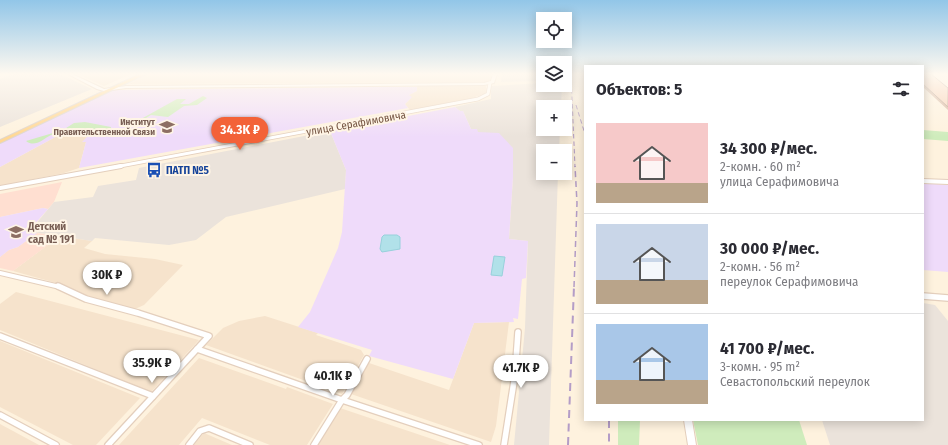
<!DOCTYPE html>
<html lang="ru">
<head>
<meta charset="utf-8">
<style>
  body { margin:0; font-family:"Fira Sans Condensed",sans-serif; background:#f7f7f7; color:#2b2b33; height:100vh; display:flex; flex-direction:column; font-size:15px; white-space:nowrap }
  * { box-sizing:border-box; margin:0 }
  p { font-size:13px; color:#7c7c81 }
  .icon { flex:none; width:22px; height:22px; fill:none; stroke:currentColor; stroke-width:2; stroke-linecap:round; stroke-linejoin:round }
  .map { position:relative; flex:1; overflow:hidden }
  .details { position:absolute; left:584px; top:65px; width:340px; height:356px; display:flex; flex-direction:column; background:#fff; border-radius:0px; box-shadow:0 2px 10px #0003 }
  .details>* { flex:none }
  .controls { position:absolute; left:536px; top:12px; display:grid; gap:8px }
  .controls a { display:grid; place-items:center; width:36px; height:36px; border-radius:0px; background:#fff; box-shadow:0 2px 10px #0003; font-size:20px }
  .price { position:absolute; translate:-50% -34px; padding:0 9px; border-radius:14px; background:#fff; color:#222; font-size:13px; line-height:26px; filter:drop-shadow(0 1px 2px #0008) }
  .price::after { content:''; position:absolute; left:50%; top:24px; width:12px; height:9px; margin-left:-6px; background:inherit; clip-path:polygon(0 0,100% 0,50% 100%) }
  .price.active { background:#f36238; color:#fff }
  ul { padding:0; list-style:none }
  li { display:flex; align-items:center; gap:12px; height:100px; padding:0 12px }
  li+li { border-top:1px solid #e1e1e2 }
  li span { display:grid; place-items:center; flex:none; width:112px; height:80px; border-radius:0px; color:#555 }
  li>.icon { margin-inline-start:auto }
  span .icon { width:48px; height:48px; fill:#fffc; stroke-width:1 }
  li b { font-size:17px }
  h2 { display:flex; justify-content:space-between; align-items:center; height:48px; padding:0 12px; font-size:17px }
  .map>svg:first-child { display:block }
</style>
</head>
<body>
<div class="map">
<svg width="948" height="445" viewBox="0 0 948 445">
  <rect width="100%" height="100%" fill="#fef2de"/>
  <!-- residential -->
  <g fill="#f6e3cc">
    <path d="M77,74H131L104,86Z"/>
    <path d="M147,74H492L491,81L488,82L129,84Z"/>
    <path d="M417,86H486L487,93L472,98L410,110L405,104L411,98L409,95L417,91Z"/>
    <path d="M61,134L89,135L83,142H86L79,168L64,173L0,186V167Z"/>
    <path d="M60,236L92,241L84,248L105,254L155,259L183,265L144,305L135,309L87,296L67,286L13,271Z"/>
    <path d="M16,292L199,340L151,392L0,330V304Z"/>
    <path d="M265,316L318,333L316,335L361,350L364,355L342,394L206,345L223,328L239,321Z"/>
    <path d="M509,322L496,426L491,442L351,394L369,363L449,390L474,323Z"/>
    <path d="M0,341L140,398L96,445H73L0,407Z"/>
    <path d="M199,358L286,389L287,387L333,404L307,445H270L202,418L179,445H119Z"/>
    <path d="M340,408L450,445H318Z"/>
    <path d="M0,424L39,445H0Z"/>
    <path d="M204,433L232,445H194Z"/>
  </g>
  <!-- commercial -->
  <g fill="#ffdfd1">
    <path d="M62,182L54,202L48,209L43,208L0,217V194Z"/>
    <path d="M37,233L60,236L13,271L0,268V257L9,250L18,247Z"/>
  </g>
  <!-- industrial -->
  <g fill="#ebe3db">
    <path d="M13,74H60L92,89L0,127V79Z"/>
    <path d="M502,74H543V81L501,82Z"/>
    <path d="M543,83V85H562L561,107H543V129H560L559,151H543V173H558L549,445H514L525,328L528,241L509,239L513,177L478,132L471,129L463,111H460L455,107L491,99V86Z"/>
    <path d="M330,131L346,170L345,189L226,217L196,240L169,245L95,238L92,241L26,231L35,225L54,202L93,197L98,186L136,180L139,168Z"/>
    <path d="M923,303L935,305L948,321V445H830L822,420H923Z"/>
  </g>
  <!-- education -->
  <g fill="#efdbfa">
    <path d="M374,87H417V91L409,95L412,97L405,104L408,108L79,168L86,142H82L89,135L61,134L0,167V143L114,90Z"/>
    <path d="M455,107L460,111H463L471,129H477L478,132L499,133L513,148V177L509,239L528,241L526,278L522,279L518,319L513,318L514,322L474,323L453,379L369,356L372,350L298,327L310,312L338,248L342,232L346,170L330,131Z"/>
    <path d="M923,183L948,185V272L923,270Z"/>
    <path d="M43,208L48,209L34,225L27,231L37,233L18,247L9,250L0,257V217Z"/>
  </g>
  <!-- green -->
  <g fill="#cfecbc">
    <path d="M203,96L207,98L197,105L184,106L168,117L151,115L134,125L132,124L177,99H186L180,104H189Z"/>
    <path d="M85,122L111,127L110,133C102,133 94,134 85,134C74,134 62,131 51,135C43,139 35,148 26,141L63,130L74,123Z"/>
    <path d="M923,130L948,132V141L923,139Z"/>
    <path d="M618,420H640L639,445H618Z"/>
    <path d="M693,420H799L807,445H698Z"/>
  </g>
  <!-- water -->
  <g fill="#b1e1e9" stroke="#97d1db">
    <path d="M384,235H397L400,237V249L382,252L380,249L382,237Z"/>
    <path d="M494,256L505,257L502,276L491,275Z"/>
  </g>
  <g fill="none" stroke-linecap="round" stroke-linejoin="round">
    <!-- minor-far2 casing -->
    <g stroke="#e4cfbd" stroke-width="4.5">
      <path id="minor-far2" d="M115,167L478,99L488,94L490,83"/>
    </g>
    <!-- minor-far1 casing -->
    <g stroke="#e4cfbd" stroke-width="6">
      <g id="minor-far1">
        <path d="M923,181L948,182"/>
        <path d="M0,188L121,166"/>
        <path d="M0,273L60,287"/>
      </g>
    </g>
    <!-- minor casing -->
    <g stroke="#e4cfbd" stroke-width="8">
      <g id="minor">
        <path d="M58,286L86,299L138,313L209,336L108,445"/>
        <path d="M923,296L948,298"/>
        <path d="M0,336L153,396"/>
        <path d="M197,349L342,400L479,445"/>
        <path d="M0,415L56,445"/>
        <path d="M189,445L200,431L209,428L250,445"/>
        <path d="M314,445L342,400L347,395L367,359"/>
        <path d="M504,445L515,375L518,332"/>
      </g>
    </g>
    <!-- tertiary casing -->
    <g stroke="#e4cfbd" stroke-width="2">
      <g id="tertiary">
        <path d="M68,74H72L104,89L126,86L484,83L491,81L493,74H497L494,83L484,85L126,88L104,91L97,89Z"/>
        <path d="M684,420H692L696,445H688Z"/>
      </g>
    </g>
    <!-- primary casing -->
    <g stroke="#ded6d2" stroke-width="2">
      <path id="primary" d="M140,74H146L0,143V140Z"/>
    </g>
    <!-- minor-far2 -->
    <use href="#minor-far2" stroke="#fff" stroke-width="3"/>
    <!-- minor-far1 -->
    <use href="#minor-far1" stroke="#fff" stroke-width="4"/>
    <!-- minor -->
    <use href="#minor" stroke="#fff" stroke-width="5.5"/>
    <!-- tertiary -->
    <use href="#tertiary" fill="#fff" fill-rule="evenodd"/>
    <!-- primary -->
    <use href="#primary" fill="#ffd794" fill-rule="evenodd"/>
    <!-- rail-far2 -->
    <g stroke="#b49dc7" stroke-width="1" stroke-dasharray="4.5 3" stroke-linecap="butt">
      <path d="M571,74L575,167"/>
      <path d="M576,105L585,134"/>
    </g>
    <!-- rail-far1 -->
    <path stroke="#b49dc7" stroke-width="1.5" stroke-dasharray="6 4" stroke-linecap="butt" d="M574,287L577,203L575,166"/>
    <!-- rail -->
    <g stroke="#b49dc7" stroke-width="2" stroke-dasharray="8 5.5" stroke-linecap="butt">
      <path d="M609,420V445"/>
      <path d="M568,445L574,286"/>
    </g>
  </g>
  <!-- wall -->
  <path fill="#d4b19a" d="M923,74L948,88V110L923,87Z"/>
  <!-- building -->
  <path fill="#f6ceb3" stroke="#ac907d" d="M923,74H931L948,88V107L923,84Z"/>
  <!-- sky -->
  <linearGradient id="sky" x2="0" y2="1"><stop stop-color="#92c6e8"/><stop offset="0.54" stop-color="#fff9f0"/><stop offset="1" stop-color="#fff9f0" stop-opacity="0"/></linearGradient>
  <rect width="948" height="137" fill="url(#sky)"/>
  <!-- icons -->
  <defs>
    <g id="university-bare" transform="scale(1.2)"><path d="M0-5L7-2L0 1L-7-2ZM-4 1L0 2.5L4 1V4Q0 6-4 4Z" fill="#8d6e63" stroke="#fff5e6" stroke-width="2.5" paint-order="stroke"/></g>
    <g id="bus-bare" transform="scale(1.2)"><path d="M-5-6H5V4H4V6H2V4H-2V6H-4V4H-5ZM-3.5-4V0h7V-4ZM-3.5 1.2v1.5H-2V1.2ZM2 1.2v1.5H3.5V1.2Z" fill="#1a4fb4" stroke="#fff5e6" stroke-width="2.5" paint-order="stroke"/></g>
    <g id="school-bare" transform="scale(1.2)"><path d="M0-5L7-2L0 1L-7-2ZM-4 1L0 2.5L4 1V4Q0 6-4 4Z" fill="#8d6e63" stroke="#fff5e6" stroke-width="2.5" paint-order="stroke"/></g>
  </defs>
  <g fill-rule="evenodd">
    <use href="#university-bare" x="167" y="127"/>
    <use href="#bus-bare" x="154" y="170"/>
    <use href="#school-bare" x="16" y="232"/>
  </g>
  <g text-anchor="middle" stroke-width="4" stroke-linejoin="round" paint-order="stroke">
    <!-- far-education labels -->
    <g font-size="9" font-weight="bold" fill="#785e54" stroke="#fff5e6" text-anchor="end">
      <text x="155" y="125">Институт<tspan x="155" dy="10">Правительственной Связи</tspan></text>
    </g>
    <!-- street labels -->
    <g font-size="11" fill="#765644" stroke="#fff5e6">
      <text transform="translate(356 123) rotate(-10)" y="4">улица Серафимовича</text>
    </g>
    <!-- transit labels -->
    <g font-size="11" font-weight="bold" fill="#164399" stroke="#fff5e6" text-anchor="start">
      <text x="166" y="174">ПАТП №5</text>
    </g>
    <!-- education labels -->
    <g font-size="11" font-weight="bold" fill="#785e54" stroke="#fff5e6" text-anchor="start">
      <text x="28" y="230">Детский<tspan x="28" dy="13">сад № 191</tspan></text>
    </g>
  </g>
</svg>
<div class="controls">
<a><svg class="icon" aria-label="locate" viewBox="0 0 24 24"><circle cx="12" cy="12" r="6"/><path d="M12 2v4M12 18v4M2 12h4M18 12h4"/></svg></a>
<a><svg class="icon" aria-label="layers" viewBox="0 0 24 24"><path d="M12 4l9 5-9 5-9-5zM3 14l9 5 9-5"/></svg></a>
<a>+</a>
<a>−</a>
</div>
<b class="price active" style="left:240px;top:151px">34.3K ₽</b>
<b class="price" style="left:107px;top:296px">30K ₽</b>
<b class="price" style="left:152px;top:384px">35.9K ₽</b>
<b class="price" style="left:521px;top:389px">41.7K ₽</b>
<b class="price" style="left:333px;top:397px">40.1K ₽</b>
<section class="details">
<h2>Объектов: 5<svg class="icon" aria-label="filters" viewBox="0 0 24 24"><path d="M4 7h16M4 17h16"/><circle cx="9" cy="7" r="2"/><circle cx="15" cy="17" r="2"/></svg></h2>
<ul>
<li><span style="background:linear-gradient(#f6c9c9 75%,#b9a48a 0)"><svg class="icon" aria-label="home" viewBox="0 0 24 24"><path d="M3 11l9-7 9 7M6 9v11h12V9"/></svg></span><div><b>34 300 ₽/мес.</b><p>2-комн. · 60 m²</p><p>улица Серафимовича</p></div></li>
<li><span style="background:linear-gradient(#c9d6e8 70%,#b9a48a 0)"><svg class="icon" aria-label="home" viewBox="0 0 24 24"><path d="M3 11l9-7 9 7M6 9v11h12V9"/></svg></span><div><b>30 000 ₽/мес.</b><p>2-комн. · 56 m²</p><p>переулок Серафимовича</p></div></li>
<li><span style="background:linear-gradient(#a9c7e8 70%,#b9a48a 0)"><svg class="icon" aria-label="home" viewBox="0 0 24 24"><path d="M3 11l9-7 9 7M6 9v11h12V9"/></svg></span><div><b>41 700 ₽/мес.</b><p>3-комн. · 95 m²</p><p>Севастопольский переулок</p></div></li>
</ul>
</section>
</div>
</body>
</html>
